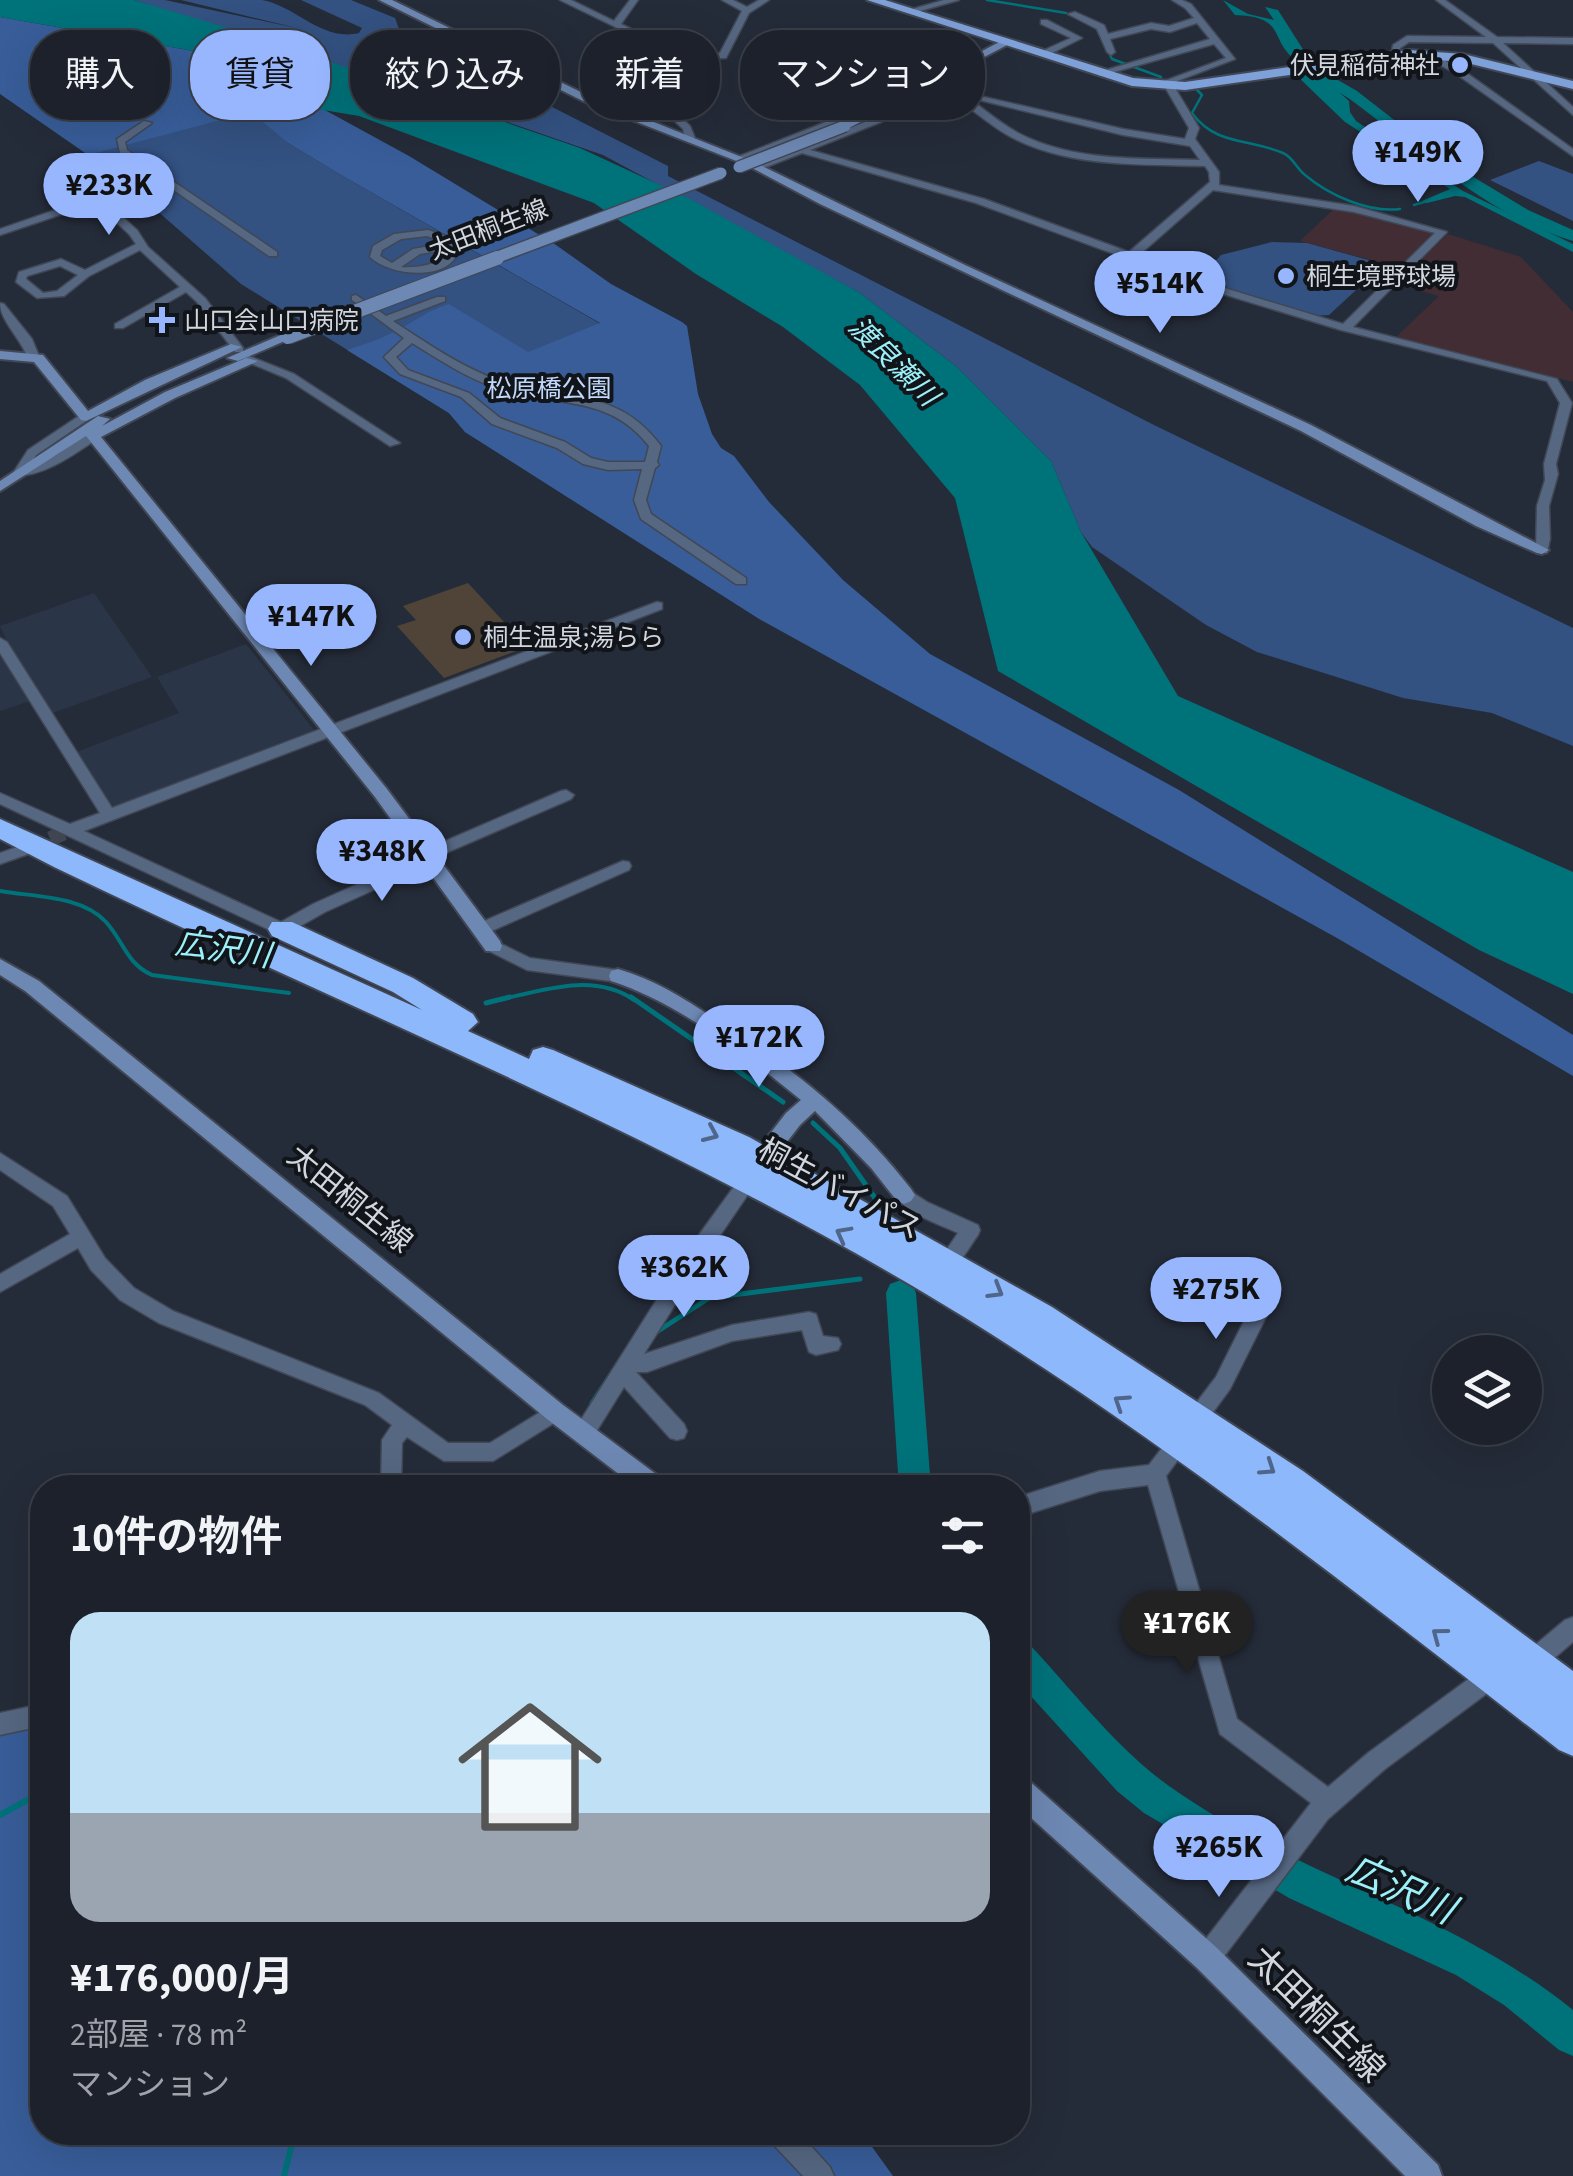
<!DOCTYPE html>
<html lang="ja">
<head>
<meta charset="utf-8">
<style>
  body { margin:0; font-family:"Source Sans 3","Noto Sans JP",sans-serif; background:#292e37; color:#f1f3f6; height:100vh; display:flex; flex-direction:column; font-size:38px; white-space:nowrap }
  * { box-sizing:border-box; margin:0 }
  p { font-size:32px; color:#a0a3a9 }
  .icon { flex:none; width:55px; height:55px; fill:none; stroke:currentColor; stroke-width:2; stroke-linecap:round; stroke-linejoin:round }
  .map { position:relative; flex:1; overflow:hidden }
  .side { position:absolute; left:30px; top:1475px; width:1000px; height:670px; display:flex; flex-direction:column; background:#1c212b; border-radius:40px; box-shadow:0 10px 40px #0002,0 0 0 2px #3a3e47 }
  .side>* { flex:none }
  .guide { position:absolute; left:30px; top:30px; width:1000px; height:90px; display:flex; gap:20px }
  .controls { position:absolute; left:1432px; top:1335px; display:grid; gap:20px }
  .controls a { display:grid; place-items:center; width:110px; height:110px; border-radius:50%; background:#1c212b; box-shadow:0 10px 40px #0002,0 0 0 2px #3a3e47; font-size:50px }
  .price { position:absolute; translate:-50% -85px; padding:0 22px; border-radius:35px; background:#97b6fd; color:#111; font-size:32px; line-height:65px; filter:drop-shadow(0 2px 5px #0008) }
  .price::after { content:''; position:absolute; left:50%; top:60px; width:30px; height:22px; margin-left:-15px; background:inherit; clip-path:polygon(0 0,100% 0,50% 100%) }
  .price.on { background:#222; color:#fff }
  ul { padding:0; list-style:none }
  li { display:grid; align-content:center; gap:20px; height:530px; padding:0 40px }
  li span { display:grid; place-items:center; height:310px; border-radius:30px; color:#555 }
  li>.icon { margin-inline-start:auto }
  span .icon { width:180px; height:180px; fill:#fffc; stroke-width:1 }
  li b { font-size:42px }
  h2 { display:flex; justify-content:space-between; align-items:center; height:120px; padding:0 40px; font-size:42px }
  .pill { padding:0 35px; border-radius:40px; background:#1c212b; box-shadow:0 10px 40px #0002,0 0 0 2px #3a3e47; font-size:35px; line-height:90px }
  .pill.on { background:#97b6fd; color:#111 }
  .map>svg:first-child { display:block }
</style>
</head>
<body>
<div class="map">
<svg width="1573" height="2176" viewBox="0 0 1573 2176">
  <rect width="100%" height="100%" fill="#252c39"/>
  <!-- built -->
  <g fill="#2a3547">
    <path d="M94,593L152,677L50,714L9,667L30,701L0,711V653L17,662L0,626Z"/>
    <path d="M246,644L314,730L309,736L120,808H110L74,753L179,713L157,677Z"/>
  </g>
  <!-- industrial -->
  <g fill="#412d33">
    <path d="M1335,208L1356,211L1436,234L1401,268L1300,241Z"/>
    <path d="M1448,234L1521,257L1573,312V382L1396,337L1439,296L1396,284Z"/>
  </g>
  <!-- green -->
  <g fill="#335181">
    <path d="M134,0H165L301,29L181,0C206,0 237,0 262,0C296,6 322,42 359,33L362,28L301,0H351L395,18L399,29L668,166V176L736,211L1154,425L1573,628V746L1492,713L1403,698L1257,652L1206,625L1092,547L1081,532L1051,461L957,367L860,293L603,155L444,100L437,93L387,81Z"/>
    <path d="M251,112L268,123L288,143L341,175L606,327L761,620L465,432L449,413L241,284L132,189L53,128Z"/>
    <path d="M1539,161L1573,174V221L1490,180Z"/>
    <path d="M1272,242L1307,243L1372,261L1381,267L1329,315L1313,316L1198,281L1221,255Z"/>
  </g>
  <!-- forest -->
  <g fill="#385d99">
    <path d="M0,17L228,57L409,156L556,245L611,284L682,322L687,326L698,394L712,434L721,448L734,456L769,502L843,580L930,654L1179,790L1573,1035V1076L1337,938L761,620L465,432L449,413L347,350C362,345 378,340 392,333C413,323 426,311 449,304L528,352L600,323L341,175L288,143L251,112L88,155L0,94Z"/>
    <path d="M42,1725V2132L862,2133L893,2176H0V1735Z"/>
  </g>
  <!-- water -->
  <g fill="#00727a">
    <path d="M0,0H134L261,38L580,148L690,199L860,293L957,367L1051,461L1081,532L1178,696L1573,872V994L1479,950L998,671L955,498L860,385L783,327L696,274L594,203L359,116L317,109L228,57L0,17Z"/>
    <path d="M1223,0L1248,14L1274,20L1265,7L1278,10L1311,62L1325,71L1320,75L1349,101L1350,112L1356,121L1463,191L1573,244V252L1465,197L1455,196L1427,203L1422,201L1450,189L1345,122L1296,75L1298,62C1267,40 1289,17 1235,15Z"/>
  </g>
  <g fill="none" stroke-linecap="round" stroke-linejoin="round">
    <!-- stream-far3 -->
    <g stroke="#00727a" stroke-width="2.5">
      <path d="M987,0L1066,13"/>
      <path d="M1095,26L1112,59L1161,77"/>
      <path d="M1195,88L1202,95L1192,113C1216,146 1248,138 1283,153C1293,157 1296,168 1305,175C1329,195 1368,213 1400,209"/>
      <path d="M1414,205L1431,200"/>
    </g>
    <!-- stream-far2 -->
    <g stroke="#00727a" stroke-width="4">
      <path d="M0,891C33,897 81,895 106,922C124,942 126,963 152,975L289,993"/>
      <path d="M499,1000C543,990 594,972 634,1000"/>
    </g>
    <!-- stream-far1 -->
    <g stroke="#00727a" stroke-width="5">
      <path d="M631,997L783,1102"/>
      <path d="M486,1003L510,997"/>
      <path d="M813,1123L840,1148L875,1198"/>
      <path d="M655,1333L709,1298L860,1279"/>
      <path d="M592,1403L619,1362"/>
      <path d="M553,1488L556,1478"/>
    </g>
    <!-- stream -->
    <g stroke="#00727a" stroke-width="6">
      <path d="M0,1815L42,1792"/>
      <path d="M284,2176L295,2132"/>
    </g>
    <!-- river -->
    <g fill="#00727a" fill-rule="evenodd">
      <path d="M1293,50H1303L1312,65L1357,91L1447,161L1528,210L1573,230V241C1489,216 1420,151 1351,100C1328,84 1306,78 1291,53Z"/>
      <path d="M901,1280L912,1284L916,1293L931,1488H899L886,1293L890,1284Z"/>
      <path d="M1018,1640L1030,1645C1074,1692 1116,1748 1169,1786C1295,1876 1452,1912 1573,2010V2056L1559,2050L1504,2005L1456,1975L1289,1898L1144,1813L1117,1791L1018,1682Z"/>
    </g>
  </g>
  <!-- building -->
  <path fill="#504438" d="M468,583L527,647L444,678L397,626L416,620L403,606Z"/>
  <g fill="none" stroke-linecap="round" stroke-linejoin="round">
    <!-- street-tunnel -->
    <path stroke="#3f4652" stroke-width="15" stroke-dasharray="15 8" stroke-linecap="butt" d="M29,848L68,831"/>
    <!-- street casing -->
    <g stroke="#414754" stroke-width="3">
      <g id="street">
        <path d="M560,0H571L614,21L630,0H638L621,24C652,39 685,55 720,53L742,11L722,0H733L747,7L759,0H769L749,13L726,58L703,59L655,92L690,126L695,138L690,141L685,138L683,129L644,92L694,57L640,39Z"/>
        <path d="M944,0H959L913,13L909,10Z"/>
        <path d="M1172,0H1182L1191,4L1235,59L1172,83L1199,128L1195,139L1219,172V185L1354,206L1447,232L1353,327L1557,379L1572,403L1556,464L1558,474L1549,506L1550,539L1547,553H1537L1536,550L1537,506L1545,480L1544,464L1560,403L1547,381L1341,330L1223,294L976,203L802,153L761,169L753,167L875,118L930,86L926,83L837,124L743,160L735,158L831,120L940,70L943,75L931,81H945V85L958,91L1123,129L1185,139L1189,128L1162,82L1226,58L1214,44L1100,76L1096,73L1210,39L1197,23L1170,32L1151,29L1110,39L1115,52L1111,55L1107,52L1097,29L1068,14L1075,12L1104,25L1108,34L1151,23L1169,26L1194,18L1185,8ZM938,89C965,101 985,123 1011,137C1070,168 1140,164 1205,166L1209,172L1210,182L1129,252L984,199L810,150L881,122ZM967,97L1123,135L1190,146L1200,160C1139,158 1074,162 1018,133C1000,123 984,109 967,97ZM1213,190L1354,212L1435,233L1343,324L1231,290L1138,256Z"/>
        <path d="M1436,0H1445L1497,37L1573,38V44L1503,43L1573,107V115L1493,43L1409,42L1400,48L1397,57H1391L1393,45L1407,36L1486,37Z"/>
        <path d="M1041,20H1047L1082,38L1046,56H1040V52L1071,38L1041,24Z"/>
        <path d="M1428,52L1461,69L1573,149V156L1455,73L1425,57Z"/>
        <path d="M144,121L152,123L125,142L127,150L277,252V256H269L120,153L117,139Z"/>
        <path d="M93,197H101L137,230L148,247L205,298L243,348V352H235L197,302L186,292L123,328H115V324L180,287L140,250L89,276L64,296L37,298L16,282L19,272L61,259L85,270L136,244L129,234L95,203L0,235V229ZM60,266L78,275L57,291L43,293L26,279L27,276Z"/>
        <path d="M428,230L455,239L460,245C456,282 392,278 370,257L373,246L394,234ZM427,236L447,243L413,249L392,263L380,256L382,250L401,239ZM449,249C440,265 420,268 401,267L420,254Z"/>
        <path d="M356,295L386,316L437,297H445V301L393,321C425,342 461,367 500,381C562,405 614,383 661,446L657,462L659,465L655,468L646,500L651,514L746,578V584H736L641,519L634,500L642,469L608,470L583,464L557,448L492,424L461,397L400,374L384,357L404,338L352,300V296ZM412,343C438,359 465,377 494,387C551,408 607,392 649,446L645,462H608L591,458L565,442L500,418L469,393L408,370L396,357Z"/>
        <path d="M0,303L4,304L32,339L39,356L37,358L27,356C20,338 0,320 0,303Z"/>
        <path d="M249,356L294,374L400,443L390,446L286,378L245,361L243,359Z"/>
        <path d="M82,414L92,417L36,455L30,465L55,456L89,433H97V439C73,455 45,476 15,476L13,473L28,450Z"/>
        <path d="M657,602L662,603V609L84,831L281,922L313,904L418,857L420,852L561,791L566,790L574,795L571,799L434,858L433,863L325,912L288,933H276L0,804V793L70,824L100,813L0,653V638L7,642L112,808Z"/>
        <path d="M29,843L34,844L37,848L34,852L0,864V853Z"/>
        <path d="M623,861L629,862L631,866L629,870L487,933H475L473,929L475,925Z"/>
        <path d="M493,940L530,958L618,970L626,976L618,982L527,970L487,950L485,946Z"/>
        <path d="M0,1153L67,1196L105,1258L134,1288L173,1311L379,1393L448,1443H490L555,1403L562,1406L565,1412L562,1418L493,1461H444L407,1437L402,1443L401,1488H381L382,1440L392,1425L365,1405L159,1323L120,1300L91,1270L78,1248L0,1292V1274L70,1234L53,1206L0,1170Z"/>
        <path d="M747,1175L753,1177L756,1182L753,1187L702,1262L644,1354L732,1325L809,1312L816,1314L823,1336L838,1338L841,1344L838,1350L816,1355L809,1352L802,1330L732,1341L647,1372H636L684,1424L687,1431L684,1438L677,1440L670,1438L624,1387L591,1440L584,1442L577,1440L574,1433L577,1426L688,1250L741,1177Z"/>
        <path d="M904,1187L927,1202L978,1225L980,1230L978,1235C968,1248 958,1273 940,1268L938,1262L958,1233C937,1223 908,1215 895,1195L897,1190Z"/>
        <path d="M1271,1279L1278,1281L1281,1287L1230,1389L1166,1476L1237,1719L1328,1787L1368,1753L1485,1667L1493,1664L1501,1667L1504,1675L1501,1683L1385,1769L1328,1819L1216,1967L1207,1970L1198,1967L1195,1958L1198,1949L1311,1803L1220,1734L1148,1485L1100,1491L1018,1517V1497L1100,1471L1149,1465L1216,1377L1264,1281Z"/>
        <path d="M1573,1617V1642L1539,1671L1531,1674L1523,1671L1520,1663L1523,1655L1565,1620Z"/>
        <path d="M42,1704V1726L0,1735V1713Z"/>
        <path d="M766,2132H798L830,2167L834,2176H803L770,2141Z"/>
      </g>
    </g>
    <!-- secondary casing -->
    <g stroke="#414754" stroke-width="4">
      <g id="secondary">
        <path d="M379,0H392L591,97L749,160L739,162L583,101Z"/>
        <path d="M1005,39L1009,44L849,128L840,126Z"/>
        <path d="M756,163L965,265L1311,425L1549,550L1542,554L1537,553L1476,526L1301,431L820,204L752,168L750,166Z"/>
        <path d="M283,334L294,337L238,361L227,358Z"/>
        <path d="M231,344L242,347L86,421L81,420L34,362L0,359V351L43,355L88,411L145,380Z"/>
        <path d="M246,358L258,361L175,398L101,437L387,789L500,941L502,946L500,951H486L375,797L86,436L0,491V481L98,416L110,419L102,426L165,392Z"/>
        <path d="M0,959L39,981L563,1405L664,1480L668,1488H637L547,1419L25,991L0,975Z"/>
        <path d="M618,969C658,981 686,1000 720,1022C794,1069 858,1120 911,1189L915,1195L911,1201L904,1204L897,1201L871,1168L815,1111L800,1125L763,1173H749L746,1167L749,1161L786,1113L801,1100C747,1056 677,1002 611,981L609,976L611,971Z"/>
        <path d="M1018,1775L1027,1779L1217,1948L1438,2165L1442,2176H1405L1197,1968L1018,1806Z"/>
      </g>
    </g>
    <!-- primary casing -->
    <g stroke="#414754" stroke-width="4">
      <path id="primary" d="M867,0H885L1133,78L1185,82L1409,50L1463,54L1573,81V89L1463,62L1409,58L1185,90L1132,86Z"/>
    </g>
    <!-- highway casing -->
    <g stroke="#414754" stroke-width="4">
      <path id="highway" d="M0,819L422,1010L393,992L272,936L268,929L272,922H292L413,978L473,1014L478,1022L468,1031L529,1059L533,1050L543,1047L553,1050L749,1137L1052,1307L1303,1471L1573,1671V1756L1559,1750C1350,1588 1144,1423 916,1288C640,1125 342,1006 54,867L0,839Z"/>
    </g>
    <!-- street -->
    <use href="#street" fill="#566782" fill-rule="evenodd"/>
    <!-- secondary -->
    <use href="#secondary" fill="#6d88b3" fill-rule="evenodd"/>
    <!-- primary -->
    <use href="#primary" fill="#7ea1d9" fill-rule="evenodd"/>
    <!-- highway -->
    <use href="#highway" fill="#8db8fb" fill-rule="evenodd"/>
    <!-- secondary-bridge-far1 casing -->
    <g stroke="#414754" stroke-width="14" stroke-linecap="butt">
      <g id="secondary-bridge-far1">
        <path d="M739,167L845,126"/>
        <path d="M490,260L721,173"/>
      </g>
    </g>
    <!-- secondary-bridge casing -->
    <g stroke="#414754" stroke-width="16" stroke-linecap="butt">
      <path id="secondary-bridge" d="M288,337L497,258"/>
    </g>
    <!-- secondary-bridge-far1 -->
    <use href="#secondary-bridge-far1" stroke="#6d88b3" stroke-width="11"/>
    <!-- secondary-bridge -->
    <use href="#secondary-bridge" stroke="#6d88b3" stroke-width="14"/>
  </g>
  <!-- one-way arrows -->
  <defs><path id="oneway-chevron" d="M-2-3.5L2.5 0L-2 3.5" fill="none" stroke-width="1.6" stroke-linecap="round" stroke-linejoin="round" transform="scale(2.5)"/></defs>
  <g stroke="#4f668a">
    <use href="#oneway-chevron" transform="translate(711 1134) rotate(24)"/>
    <use href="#oneway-chevron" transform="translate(843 1234) rotate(-152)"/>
    <use href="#oneway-chevron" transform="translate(996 1291) rotate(31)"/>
    <use href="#oneway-chevron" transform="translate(1121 1402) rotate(-147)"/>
    <use href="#oneway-chevron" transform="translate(1268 1468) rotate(34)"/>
    <use href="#oneway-chevron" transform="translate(1439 1635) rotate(-143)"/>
  </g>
  <!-- markers -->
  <g fill="#97b6fd" stroke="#11151a" stroke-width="4">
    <circle cx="1460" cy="65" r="10"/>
    <circle cx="1286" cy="276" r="10"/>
    <path d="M157 305h10v10h10v10h-10v10h-10v-10h-10v-10h10z"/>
    <circle cx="463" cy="637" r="10"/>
  </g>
  <g text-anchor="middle" stroke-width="8" stroke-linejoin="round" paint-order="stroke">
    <!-- far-poi labels -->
    <g font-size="25" fill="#d2d7df" stroke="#11151a" text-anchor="start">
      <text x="1440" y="74" text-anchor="end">伏見稲荷神社</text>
      <text x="1306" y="285">桐生境野球場</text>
      <text x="184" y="329">山口会山口病院</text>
      <text x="483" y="646">桐生温泉;湯らら</text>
    </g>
    <!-- far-street labels -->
    <g font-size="25" fill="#d2d7df" stroke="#11151a">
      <text transform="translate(488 229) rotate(-21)" y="9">太田桐生線</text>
    </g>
    <!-- far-park labels -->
    <g font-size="25" fill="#c2d8fb" stroke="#11151a">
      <text x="549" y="397">松原橋公園</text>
    </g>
    <!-- far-water labels -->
    <g font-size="28" font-style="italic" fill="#9cf0f9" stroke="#11151a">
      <text transform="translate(894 361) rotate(45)" y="10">渡良瀬川</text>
    </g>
    <!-- street labels -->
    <g font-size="30" fill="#d2d7df" stroke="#11151a">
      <text transform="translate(840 1189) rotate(28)" y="10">桐生バイパス</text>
      <text transform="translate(350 1199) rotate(39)" y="10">太田桐生線</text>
    </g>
    <!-- water labels -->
    <g font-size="32" font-style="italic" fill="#9cf0f9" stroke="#11151a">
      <text transform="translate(223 949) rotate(8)" y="11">広沢川</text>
    </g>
    <!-- near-street labels -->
    <g font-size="35" fill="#d2d7df" stroke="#11151a">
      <text transform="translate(1317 2014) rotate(45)" y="12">太田桐生線</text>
    </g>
    <!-- near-water labels -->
    <g font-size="38" font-style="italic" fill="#9cf0f9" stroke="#11151a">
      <text transform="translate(1401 1889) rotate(24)" y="13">広沢川</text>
    </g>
  </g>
</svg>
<div class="controls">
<a><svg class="icon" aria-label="layers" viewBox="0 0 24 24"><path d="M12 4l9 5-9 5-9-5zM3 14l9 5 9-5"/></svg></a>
</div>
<b class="price" style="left:1418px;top:205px">¥149K</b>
<b class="price" style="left:109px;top:238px">¥233K</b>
<b class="price" style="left:1160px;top:336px">¥514K</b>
<b class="price" style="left:311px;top:669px">¥147K</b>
<b class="price" style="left:382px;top:904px">¥348K</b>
<b class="price" style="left:759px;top:1090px">¥172K</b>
<b class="price" style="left:684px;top:1320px">¥362K</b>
<b class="price" style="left:1216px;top:1342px">¥275K</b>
<b class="price on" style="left:1187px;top:1676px">¥176K</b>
<b class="price" style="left:1219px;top:1900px">¥265K</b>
<div class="guide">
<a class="pill">購入</a>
<a class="pill on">賃貸</a>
<a class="pill">絞り込み</a>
<a class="pill">新着</a>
<a class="pill">マンション</a>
</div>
<section class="side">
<h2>10件の物件<svg class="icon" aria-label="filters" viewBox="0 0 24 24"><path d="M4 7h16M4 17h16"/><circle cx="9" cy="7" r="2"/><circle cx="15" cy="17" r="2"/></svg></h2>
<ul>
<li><span style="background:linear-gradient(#bfe0f5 65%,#9aa5b1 0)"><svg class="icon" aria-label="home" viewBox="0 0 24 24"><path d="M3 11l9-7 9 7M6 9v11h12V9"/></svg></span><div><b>¥176,000/月</b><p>2部屋 · 78 m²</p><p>マンション</p></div></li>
</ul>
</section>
</div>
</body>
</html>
